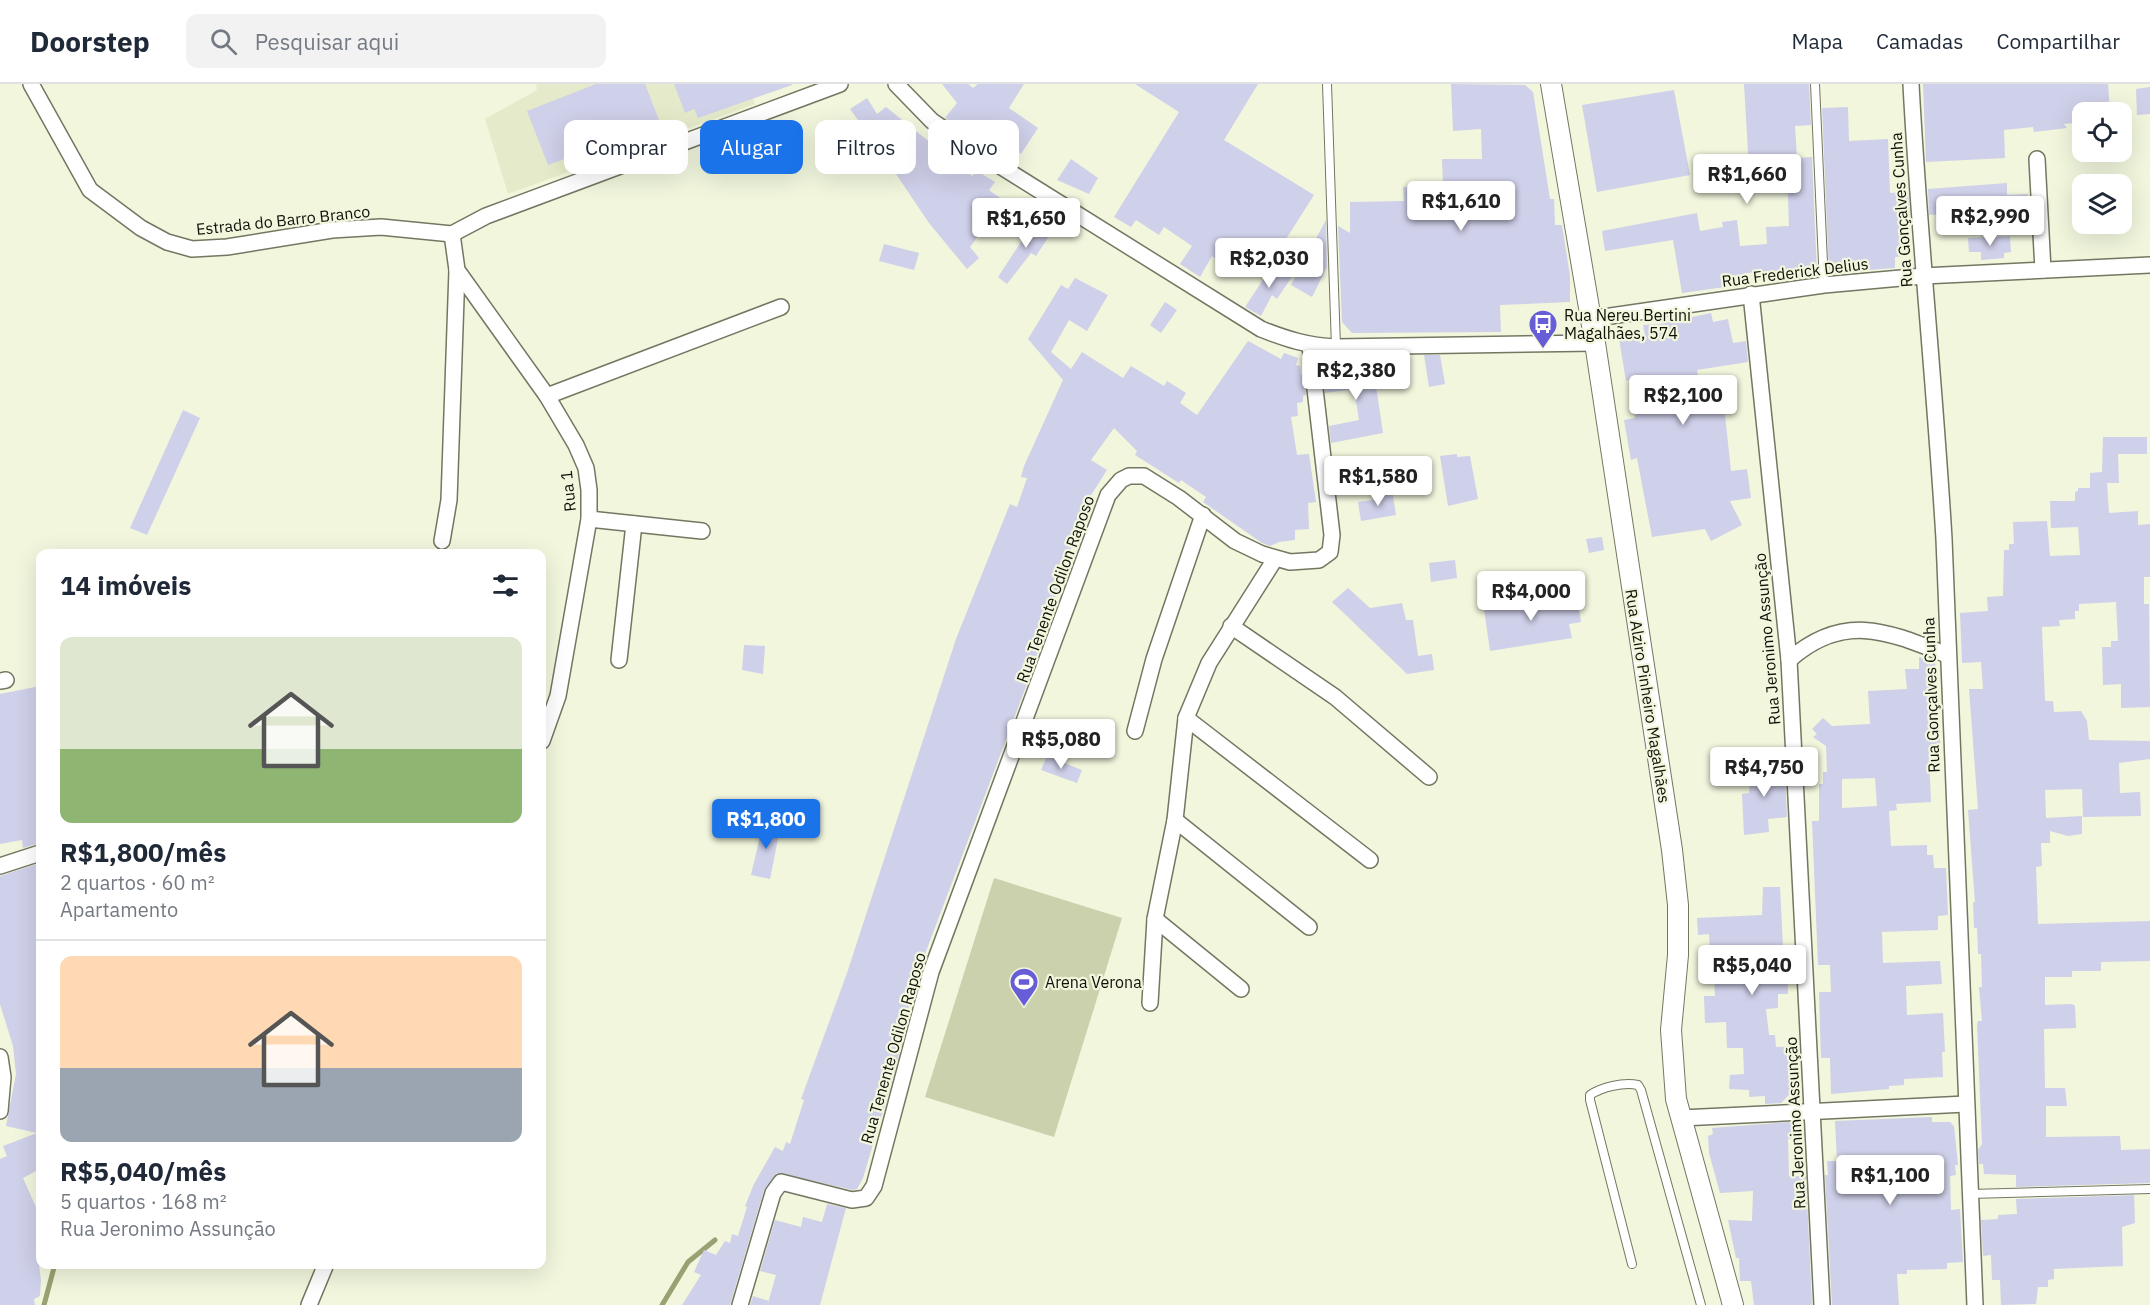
<!DOCTYPE html>
<html lang="pt">
<head>
<meta charset="utf-8">
<style>
  body { margin:0; font-family:"IBM Plex Sans",sans-serif; background:#f2f2f3; color:#1f2937; height:100vh; display:flex; flex-direction:column; font-size:22px; white-space:nowrap }
  * { box-sizing:border-box; margin:0 }
  p { font-size:20px; color:#747a83 }
  .icon { flex:none; width:33px; height:33px; fill:none; stroke:currentColor; stroke-width:2; stroke-linecap:round; stroke-linejoin:round }
  .map { position:relative; flex:1; overflow:hidden }
  .drawer { position:absolute; left:36px; top:465px; width:510px; height:720px; display:flex; flex-direction:column; background:#fff; border-radius:12px; box-shadow:0 6px 24px #0002 }
  .drawer>* { flex:none }
  .guide { position:absolute; left:564px; top:36px; width:570px; height:54px; display:flex; gap:12px }
  .buttons { position:absolute; left:2072px; top:18px; display:grid; gap:12px }
  .buttons a { display:grid; place-items:center; width:60px; height:60px; border-radius:12px; background:#fff; box-shadow:0 6px 24px #0002; font-size:30px }
  .price { position:absolute; translate:-50% -51px; padding:0 14px; border-radius:6px; background:#fff; color:#222; font-size:20px; line-height:39px; filter:drop-shadow(0 2px 3px #0008) }
  .price::after { content:''; position:absolute; left:50%; top:36px; width:18px; height:14px; margin-left:-9px; background:inherit; clip-path:polygon(0 0,100% 0,50% 100%) }
  .price.active { background:#1a73e8; color:#fff }
  ul { padding:0; list-style:none }
  li { display:grid; align-content:center; gap:12px; height:318px; padding:0 24px }
  li+li { border-top:2px solid #e0e1e3 }
  li span { display:grid; place-items:center; height:186px; border-radius:12px; color:#555 }
  li>.icon { margin-inline-start:auto }
  span .icon { width:108px; height:108px; fill:#fffc; stroke-width:1 }
  li b { font-size:26px }
  h2 { display:flex; justify-content:space-between; align-items:center; height:72px; padding:0 24px; font-size:26px }
  .chip { padding:0 21px; border-radius:12px; background:#fff; box-shadow:0 6px 24px #0002; font-size:21px; line-height:54px }
  .chip.active { background:#1a73e8; color:#fff }
  header { display:flex; align-items:center; gap:36px; box-sizing:border-box; height:84px; padding:0 30px; background:#fff; border-bottom:2px solid #e0e1e3 }
  header strong { font-size:28px }
  nav { display:flex; gap:33px; margin-inline-start:auto; font-size:21px }
  .search { width:420px; height:54px; background:#f2f2f3; display:flex; align-items:center; gap:15px; box-sizing:border-box; padding:0 21px; border-radius:12px; color:#747a83; font-size:22px }
  .map>svg:first-child { display:block }
</style>
</head>
<body>
<header>
<strong>Doorstep</strong>
<div class="search"><svg class="icon" aria-label="search" viewBox="0 0 24 24"><circle cx="10" cy="10" r="6"/><path d="M15 15l6 6"/></svg>Pesquisar aqui</div>
<nav><a>Mapa</a><a>Camadas</a><a>Compartilhar</a></nav>
</header>
<div class="map">
<svg width="2150" height="1221" viewBox="0 0 2150 1221">
  <rect width="100%" height="100%" fill="#f1f6dd"/>
  <!-- built -->
  <path fill="#e5ebca" d="M536,0H747L755,20L508,110L485,35L537,6Z"/>
  <!-- green -->
  <path fill="#cbd1ac" d="M994,794L1122,834L1054,1053L925,1013Z"/>
  <g fill="none" stroke-linecap="round" stroke-linejoin="round">
    <!-- stream -->
    <g stroke="#99a071" stroke-width="5">
      <path d="M44,1221L55,1180"/>
      <path d="M662,1221L688,1178L715,1156"/>
    </g>
  </g>
  <!-- building -->
  <g fill="#cfd0e9" fill-rule="evenodd">
    <path d="M596,0H645L664,49L630,62L626,52L548,81L527,27Z"/>
    <path d="M674,0H792V1L698,34L694,25L685,29Z"/>
    <path d="M942,0H968L973,4L978,0H1024L1009,24L1038,44L1021,70L1009,62L1003,71L945,34L957,19Z"/>
    <path d="M1135,0H1258L1224,56L1314,111L1274,174L1244,155L1227,182L1212,172L1200,193L1180,180L1192,162L1164,143L1159,151L1136,136L1131,143L1114,133L1179,28Z"/>
    <path d="M1451,0L1525,1L1533,8L1550,115H1554L1555,141H1562L1570,192V218L1500,221L1501,248L1352,249L1342,238L1338,142L1350,149V118L1404,117L1403,103L1443,99L1442,75H1482L1481,45L1453,47Z"/>
    <path d="M1744,0H1809L1811,41L1795,42L1797,74L1812,73L1817,190L1804,191V194L1791,196V187L1744,189L1746,200L1682,209L1673,156L1605,167L1602,147L1697,129L1700,147L1723,143L1722,138L1737,136L1740,162L1767,160L1766,143L1789,142L1787,87L1760,88V84L1749,85Z"/>
    <path d="M1923,0H2108L2110,28H2082V38L2064,40L2067,44L2034,48L2033,43L2004,46L2005,74L1926,78Z"/>
    <path d="M2150,3V30L2137,31L2136,5Z"/>
    <path d="M1674,6L1690,91L1597,108L1582,21Z"/>
    <path d="M867,14L877,30L886,23L972,92L977,87L995,98L989,106L1004,117L970,163L979,174L967,185L929,139L888,78L898,65L879,49L872,55L850,25Z"/>
    <path d="M1848,23L1849,57L1888,55L1890,109L1908,108L1910,133H1903L1906,172L1895,173V184L1829,189L1822,24Z"/>
    <path d="M1071,75L1098,94L1089,110L1057,96Z"/>
    <path d="M2007,99V111L2028,110V123L1929,131L1928,105Z"/>
    <path d="M1036,135L1053,146L1036,172L1031,169L1007,200L998,193Z"/>
    <path d="M1326,136L1327,183L1312,213L1291,201Z"/>
    <path d="M2010,152L2011,168L2004,169V174L1981,176V168H1969L1968,154Z"/>
    <path d="M884,160L919,169L914,186L879,177Z"/>
    <path d="M1274,179L1293,191L1277,215L1272,211L1261,232L1245,223Z"/>
    <path d="M1075,194L1108,211L1087,247L1069,236L1051,268L1071,285L1082,268L1123,294L1131,282L1164,302L1167,297L1186,309L1180,319L1197,331L1248,257L1281,275L1284,269L1298,274L1296,281L1300,282L1301,291H1304L1306,311L1303,312V318L1297,319L1298,332L1291,333L1297,371L1309,370L1316,418L1308,419L1309,445L1295,446V456L1279,458L1270,462L1262,459L1203,418L1206,413L1181,396L1179,399L1135,371L1137,367L1114,344L1091,376L1107,386L1088,416L1090,417L1069,470L1030,592L919,886L921,888L898,954L902,955L896,983L863,1094L857,1105L853,1106L777,1089L764,1106L730,1221H682L701,1191L694,1188L704,1166L716,1171L725,1157L730,1159L732,1150L738,1152L747,1123L745,1122L754,1100L775,1063L783,1067L786,1058L790,1060L804,1016L801,1015L847,889L956,555L1010,420L1017,423L1027,394L1021,393L1024,382L1063,296L1028,255L1061,201L1068,205Z"/>
    <path d="M1165,218L1177,226L1161,249L1150,241Z"/>
    <path d="M1711,229L1713,238L1728,235L1733,259L1746,257L1748,278L1697,286L1702,316L1708,315L1709,324L1724,322L1731,387L1747,385L1751,414L1730,417L1742,441L1711,457L1705,445L1652,453L1637,374L1631,376L1624,336L1635,334L1630,296L1626,297L1619,255L1645,251L1643,241L1660,240Z"/>
    <path d="M1424,271H1440L1445,300L1429,303Z"/>
    <path d="M1372,276L1383,349L1331,359L1329,342L1359,336L1354,305L1325,309L1323,288L1357,283L1356,279Z"/>
    <path d="M183,326L200,334L147,451L130,444Z"/>
    <path d="M2103,353H2147V370H2118L2119,399H2107L2109,429L2138,427V441L2150,440V493H2144V520H2149L2150,623L2121,624V600L2103,601L2102,563H2111V557H2118L2116,518L2079,520V527H2075V535L2059,536L2060,542L2042,543L2045,617H2053L2054,628L2081,627L2087,637L2089,656L2150,657V675L2119,679L2120,709L2140,708L2141,732L2083,733L2082,705L2045,706L2046,734L2082,732V750L2068,752L2050,747V759H2041L2042,782L2036,783L2038,840L2150,837V877L2101,878V887H2072V893H2045V921L2072,920L2075,922L2076,944L2044,945L2045,1004H2065L2067,1022H2046V1053L2120,1052L2121,1066L2150,1065V1099L2016,1103V1091L1984,1090L1983,1080H1979L1978,1066L1982,1060L1977,941L1978,937H1982L1979,903H1982L1981,870H1978L1977,844H1974L1973,818H1975L1968,726L1978,725L1969,605H1983L1981,578L1962,579L1960,529L1988,527L1987,513L2003,512L2004,466H2009V460H2014L2013,438L2047,437L2050,472L2080,471L2078,443L2051,444L2050,417H2075V408L2078,407V404H2090V389L2102,388Z"/>
    <path d="M1457,370V373L1470,372L1478,415L1448,422L1440,372Z"/>
    <path d="M1392,406L1396,431L1361,437L1358,418L1379,415V408Z"/>
    <path d="M1602,453L1604,466L1589,469L1586,455Z"/>
    <path d="M1455,476L1457,494L1431,498L1429,479Z"/>
    <path d="M1348,504L1370,524L1402,519L1406,536H1413L1418,572L1432,570L1434,586L1407,590L1349,534L1332,518Z"/>
    <path d="M1577,510L1581,538L1569,540L1572,554L1490,567L1484,525L1489,524L1488,518L1502,516L1503,522Z"/>
    <path d="M744,561L765,562L763,590L742,586Z"/>
    <path d="M1919,573L1935,577L1937,599H1929L1930,638H1939L1941,673H1929L1931,718L1896,720L1897,726L1889,727L1891,762L1927,761V771H1933L1934,784H1946L1948,831L1938,832V846L1882,848L1883,879L1940,877L1942,900L1906,902L1907,931L1943,929L1945,968H1942L1943,993L1904,995V1001L1889,1002V1005L1831,1010L1830,974H1821L1819,908H1831L1830,881H1818L1812,737H1819V700H1823V688H1827L1826,662L1813,653L1817,650L1812,645L1823,634L1832,642L1870,640L1868,607L1907,605L1905,585H1919ZM1875,694L1877,722L1842,724V695Z"/>
    <path d="M40,602V759L23,764L22,756L0,760V610Z"/>
    <path d="M1047,672L1082,686L1077,699L1041,686Z"/>
    <path d="M1751,679H1780V692L1785,691L1787,733L1768,735L1769,748L1744,751L1742,710L1749,709Z"/>
    <path d="M764,735L781,740L770,795L751,791Z"/>
    <path d="M40,779V1085L23,1094L40,1132V1162L37,1164L41,1196L40,1212L34,1215L35,1221H0V1075L7,1072L3,1062L37,1049L6,1042L16,990L13,962L0,920V792Z"/>
    <path d="M1763,803H1780L1784,884H1787L1788,910H1778V924L1766,925L1769,951H1775L1776,963L1795,962L1798,1002L1781,1019L1765,1020V1012L1749,1013V1006L1729,1005L1730,991L1744,990L1743,964H1727L1726,938L1705,939L1704,912H1715L1713,872H1710L1709,850L1698,851L1697,834L1762,831Z"/>
    <path d="M1932,1033V1038H1950L1954,1042L1958,1081H1955L1956,1091L1950,1092L1951,1126L1960,1125L1963,1178L1947,1179V1185L1907,1186V1190H1897L1899,1221H1832L1825,1091H1828L1827,1077H1837L1835,1037Z"/>
    <path d="M1789,1038L1803,1048L1804,1052L1788,1055L1789,1092H1806L1812,1221H1754L1751,1197H1740L1739,1174H1736L1728,1136L1752,1137L1753,1107L1720,1109L1709,1069L1708,1052L1713,1050L1712,1044Z"/>
    <path d="M2134,1111L2135,1139L2122,1143L2123,1182L2054,1185V1195L2048,1196V1203H2038L2036,1220L2001,1221L2000,1196H1992L1991,1171L1983,1172L1981,1136L1998,1135V1131L2017,1130L2016,1115Z"/>
    <path d="M827,1120L846,1124L820,1221H750L753,1212L769,1217L768,1219L776,1191L760,1187L775,1136L801,1143L803,1133L822,1138Z"/>
  </g>
  <g fill="none" stroke-linecap="round" stroke-linejoin="round">
    <!-- service casing -->
    <g stroke="#737761" stroke-width="10">
      <g id="service">
        <path d="M1327,0L1336,263"/>
        <path d="M1815,0L1824,201"/>
        <path d="M1970,1110L2150,1105"/>
        <path d="M1632,1180L1590,1016V1011C1602,1003 1623,998 1638,1001L1641,1006L1701,1221"/>
      </g>
    </g>
    <!-- minor casing -->
    <g stroke="#737761" stroke-width="18">
      <g id="minor">
        <path d="M31,0L90,106L141,144L167,158L192,165L227,163L332,146L381,143L452,150L486,132L840,0"/>
        <path d="M896,0L932,37L976,67L1261,245C1286,255 1308,262 1336,263L1595,259"/>
        <path d="M1911,0C1919,152 1935,303 1944,455L1975,1221"/>
        <path d="M2037,75L2043,186"/>
        <path d="M452,150L457,186L547,312L576,361L586,384L589,406V435L558,612L542,657"/>
        <path d="M1751,210L1789,576L1822,1221"/>
        <path d="M1590,235L1824,201L1923,192L2150,181"/>
        <path d="M547,312L781,223"/>
        <path d="M589,435L702,447"/>
        <path d="M442,457L449,416L457,186"/>
        <path d="M1231,542L1335,613L1429,693"/>
        <path d="M619,576L634,440"/>
        <path d="M1789,576C1844,528 1887,547 1947,571"/>
        <path d="M0,597L6,596"/>
        <path d="M1186,634L1370,776"/>
        <path d="M1135,647L1154,575L1203,431"/>
        <path d="M1175,736L1309,843"/>
        <path d="M0,782L40,769"/>
        <path d="M1155,835L1241,905"/>
        <path d="M1150,919L1155,835L1175,736L1186,634L1209,579L1275,475"/>
        <path d="M0,973L3,993L0,1027"/>
        <path d="M1681,1034L1966,1020"/>
        <path d="M309,1221L326,1180"/>
        <path d="M740,1221L773,1109L781,1098L852,1116L866,1114L874,1102L931,888L1108,411L1121,396L1129,392H1144L1179,414L1235,457L1262,470L1290,478L1319,476L1330,468L1332,451L1310,262"/>
      </g>
    </g>
    <!-- tertiary casing -->
    <g stroke="#737761" stroke-width="22">
      <path id="tertiary" d="M1551,0L1595,259L1672,766L1678,821V871L1671,946L1676,1015L1733,1221"/>
    </g>
    <!-- service -->
    <use href="#service" stroke="#fff" stroke-width="8"/>
    <!-- minor -->
    <use href="#minor" stroke="#fff" stroke-width="15"/>
    <!-- tertiary -->
    <use href="#tertiary" stroke="#fff" stroke-width="20"/>
  </g>
  <!-- icons -->
  <defs>
    <g id="bus-pin" transform="scale(1.5)"><path d="M0 17L-7.5 6A9.5 9.5 0 1 1 7.5 6Z" fill="#675dd6" stroke="#f1f6dd"/><path d="M-5-6H5V4H4V6H2V4H-2V6H-4V4H-5ZM-3.5-4V0h7V-4ZM-3.5 1.2v1.5H-2V1.2ZM2 1.2v1.5H3.5V1.2Z" fill="#fff"/></g>
    <g id="stadium-pin" transform="scale(1.5)"><path d="M0 17L-7.5 6A9.5 9.5 0 1 1 7.5 6Z" fill="#675dd6" stroke="#f1f6dd"/><path d="M0-5a6.5 5 0 1 0 0 10a6.5 5 0 1 0 0-10ZM-3.5-1.8h7v3.6h-7Z" fill="#fff"/></g>
  </defs>
  <g fill-rule="evenodd">
    <use href="#bus-pin" x="1543" y="240"/>
    <use href="#stadium-pin" x="1024" y="898"/>
  </g>
  <g text-anchor="middle" stroke-width="4.5" stroke-linejoin="round" paint-order="stroke">
    <!-- street labels -->
    <g font-size="16" fill="#0f1108" stroke="#f1f6dd">
      <text transform="translate(1901 126) rotate(-94)" y="6">Rua Gonçalves Cunha</text>
      <text transform="translate(283 136) rotate(-6)" y="6">Estrada do Barro Branco</text>
      <text transform="translate(1795 188) rotate(-7)" y="6">Rua Frederick Delius</text>
      <text transform="translate(568 407) rotate(-96)" y="6">Rua 1</text>
      <text transform="translate(1055 505) rotate(-70)" y="6">Rua Tenente Odilon Raposo</text>
      <text transform="translate(1767 555) rotate(-95)" y="6">Rua Jeronimo Assunção</text>
      <text transform="translate(1931 611) rotate(-92)" y="6">Rua Gonçalves Cunha</text>
      <text transform="translate(1648 612) rotate(81)" y="6">Rua Alziro Pinheiro Magalhães</text>
      <text transform="translate(893 964) rotate(-74)" y="6">Rua Tenente Odilon Raposo</text>
      <text transform="translate(1795 1039) rotate(-93)" y="6">Rua Jeronimo Assunção</text>
    </g>
    <!-- poi labels -->
    <g font-size="16" fill="#0f1108" stroke="#f1f6dd" text-anchor="start">
      <text x="1564" y="237">Rua Nereu Bertini<tspan x="1564" dy="18">Magalhães, 574</tspan></text>
      <text x="1045" y="904">Arena Verona</text>
    </g>
  </g>
</svg>
<div class="buttons">
<a><svg class="icon" aria-label="locate" viewBox="0 0 24 24"><circle cx="12" cy="12" r="6"/><path d="M12 2v4M12 18v4M2 12h4M18 12h4"/></svg></a>
<a><svg class="icon" aria-label="layers" viewBox="0 0 24 24"><path d="M12 4l9 5-9 5-9-5zM3 14l9 5 9-5"/></svg></a>
</div>
<b class="price" style="left:1747px;top:121px">R$1,660</b>
<b class="price" style="left:1461px;top:148px">R$1,610</b>
<b class="price" style="left:1990px;top:163px">R$2,990</b>
<b class="price" style="left:1026px;top:165px">R$1,650</b>
<b class="price" style="left:1269px;top:205px">R$2,030</b>
<b class="price" style="left:1356px;top:317px">R$2,380</b>
<b class="price" style="left:1683px;top:342px">R$2,100</b>
<b class="price" style="left:1378px;top:423px">R$1,580</b>
<b class="price" style="left:1531px;top:538px">R$4,000</b>
<b class="price" style="left:1061px;top:686px">R$5,080</b>
<b class="price" style="left:1764px;top:714px">R$4,750</b>
<b class="price active" style="left:766px;top:766px">R$1,800</b>
<b class="price" style="left:1752px;top:912px">R$5,040</b>
<b class="price" style="left:1890px;top:1122px">R$1,100</b>
<div class="guide">
<a class="chip">Comprar</a>
<a class="chip active">Alugar</a>
<a class="chip">Filtros</a>
<a class="chip">Novo</a>
</div>
<section class="drawer">
<h2>14 imóveis<svg class="icon" aria-label="filters" viewBox="0 0 24 24"><path d="M4 7h16M4 17h16"/><circle cx="9" cy="7" r="2"/><circle cx="15" cy="17" r="2"/></svg></h2>
<ul>
<li><span style="background:linear-gradient(#dfe7d0 60%,#8fb573 0)"><svg class="icon" aria-label="home" viewBox="0 0 24 24"><path d="M3 11l9-7 9 7M6 9v11h12V9"/></svg></span><div><b>R$1,800/mês</b><p>2 quartos · 60 m²</p><p>Apartamento</p></div></li>
<li><span style="background:linear-gradient(#ffd9b3 60%,#9aa5b1 0)"><svg class="icon" aria-label="home" viewBox="0 0 24 24"><path d="M3 11l9-7 9 7M6 9v11h12V9"/></svg></span><div><b>R$5,040/mês</b><p>5 quartos · 168 m²</p><p>Rua Jeronimo Assunção</p></div></li>
</ul>
</section>
</div>
</body>
</html>
